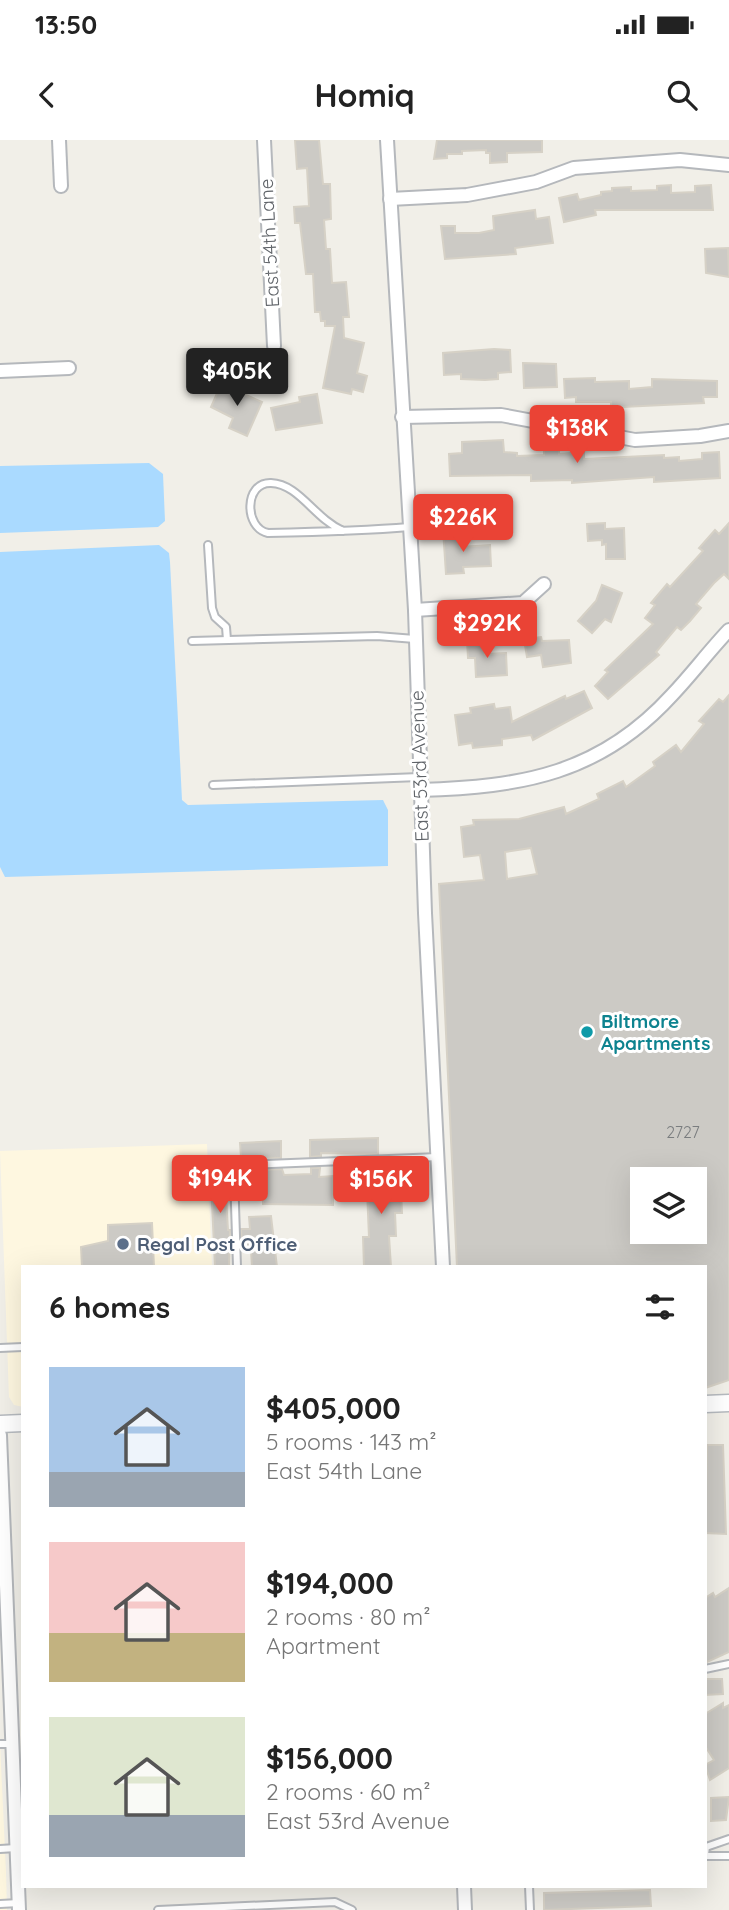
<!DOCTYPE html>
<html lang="en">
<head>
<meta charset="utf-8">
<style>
  body { margin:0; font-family:Quicksand,sans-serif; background:#f6f6f6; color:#222; height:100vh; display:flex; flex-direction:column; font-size:26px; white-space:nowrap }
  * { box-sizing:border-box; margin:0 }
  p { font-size:23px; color:#767676 }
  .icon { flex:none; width:38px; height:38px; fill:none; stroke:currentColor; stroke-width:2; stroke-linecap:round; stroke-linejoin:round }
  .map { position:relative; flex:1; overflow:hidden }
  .panel { position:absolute; left:21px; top:1125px; width:686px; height:623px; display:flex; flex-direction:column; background:#fff; border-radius:0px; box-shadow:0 7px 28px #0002 }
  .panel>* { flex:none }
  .buttons { position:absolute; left:630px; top:1027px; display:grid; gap:14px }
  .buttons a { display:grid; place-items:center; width:77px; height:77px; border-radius:0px; background:#fff; box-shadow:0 7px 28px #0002; font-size:35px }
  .price { position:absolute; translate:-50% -60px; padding:0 16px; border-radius:7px; background:#ea4335; color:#fff; font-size:23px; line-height:46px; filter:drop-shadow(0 2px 4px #0008) }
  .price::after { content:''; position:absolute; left:50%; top:42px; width:21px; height:16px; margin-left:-10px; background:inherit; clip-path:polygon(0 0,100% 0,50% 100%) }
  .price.active { background:#222; color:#fff }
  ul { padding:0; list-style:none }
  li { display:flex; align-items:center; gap:21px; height:175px; padding:0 28px }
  li span { display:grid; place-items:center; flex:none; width:196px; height:140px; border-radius:0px; color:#555 }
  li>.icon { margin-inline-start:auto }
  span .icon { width:84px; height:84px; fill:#fffc; stroke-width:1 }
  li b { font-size:30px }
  h2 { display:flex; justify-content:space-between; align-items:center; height:84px; padding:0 28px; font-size:30px }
  .status { display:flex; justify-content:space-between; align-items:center; height:49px; padding:0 35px; background:#fff; direction:ltr }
  .status svg { height:19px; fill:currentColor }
  header { display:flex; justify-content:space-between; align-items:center; height:91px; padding:0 28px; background:#fff; font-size:32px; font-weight:800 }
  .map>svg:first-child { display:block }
</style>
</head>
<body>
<div class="status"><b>13:50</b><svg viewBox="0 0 49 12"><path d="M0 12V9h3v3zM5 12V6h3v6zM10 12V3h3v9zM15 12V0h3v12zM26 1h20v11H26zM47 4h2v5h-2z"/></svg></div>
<header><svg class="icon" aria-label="back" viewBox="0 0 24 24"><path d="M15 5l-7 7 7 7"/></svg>Homiq<svg class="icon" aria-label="search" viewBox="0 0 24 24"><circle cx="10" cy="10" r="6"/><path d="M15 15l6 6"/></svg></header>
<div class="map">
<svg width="729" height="1770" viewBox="0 0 729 1770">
  <rect width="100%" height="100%" fill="#f1efe8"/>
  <!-- commercial -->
  <g fill="#fef7e0">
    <path d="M207,1004L212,1127H23V1267L14,1265L9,1257L0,1011Z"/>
    <path d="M0,1603L6,1732L7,1770H0Z"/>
  </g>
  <!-- water -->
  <g fill="#aadaff">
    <path d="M149,323L163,334L165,381L158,387L0,393V326Z"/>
    <path d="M159,405L169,413L170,422L182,660L188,665L383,660L388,670V726L5,737L0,727V412Z"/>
  </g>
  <!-- building -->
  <g fill="#cccac5" stroke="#d6d1c6" stroke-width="2" fill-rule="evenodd">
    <path d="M295,0H319L323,44H330L331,79L324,80L326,109H330L332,143L346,142L349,177H343L344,198L364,203L357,233L367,236L363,252L352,249L351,254L323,248L335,186H325V181H321L320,172H315L313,134H306L300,83H295L294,67L309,66L307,28L297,29Z"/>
    <path d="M437,0H542V12L507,13V22L490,23V13H486V10L462,11V14H447V18L434,19Z"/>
    <path d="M671,45V53L695,52V46L711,45L713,70H595L596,75L564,82L559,58L577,54L579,60L601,55V52L612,51V48L631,47V51L657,50V46Z"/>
    <path d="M535,70L536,79L549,77L553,103L515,108L516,114L445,119L441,86H455V93H479L494,90L493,76Z"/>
    <path d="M728,108L729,137L706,133L705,109Z"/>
    <path d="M494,209L510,210L511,232L498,233V239L485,240L461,239V234L444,235L443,213Z"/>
    <path d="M523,223L556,224L557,247L524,248Z"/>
    <path d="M595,238V242L629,241V249L652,247V239L717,241V257H703L704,263L622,267L611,266V262H576V257L565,258L564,239Z"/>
    <path d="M221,244L262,262L247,296L229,288L233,278L211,267Z"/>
    <path d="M317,254L322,283L276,290L271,268L300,262L299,257Z"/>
    <path d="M503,300L504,312L517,313V316L544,315V307L559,306V314L584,312V319L664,315V318L679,317V321L702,319V313L719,312L720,338L654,342V337L572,343V340L531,341V335L450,336L449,314L462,313V302Z"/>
    <path d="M605,383V389L624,388L625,419H606V404L602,405V400L588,401L587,384Z"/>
    <path d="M729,383V439L724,434L714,443L696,464L701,468L690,481L681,490L677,487L656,512L659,515L608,559L595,546L608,532L605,530L653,484L645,478L655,465L651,463L667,444L670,447L703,411L699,408L715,390L719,394Z"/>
    <path d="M459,388L460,407L490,405L491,426L463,427L464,433L446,434L443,389Z"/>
    <path d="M602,445L622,453L611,482L605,479L592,493L578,481L596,461Z"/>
    <path d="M541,497L542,501L569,500L571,523L543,527L541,515L527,517L524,499Z"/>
    <path d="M467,500H484L485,514L506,513L507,535L476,537L475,518H468Z"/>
    <path d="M584,551L592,568L533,600L531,595L502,599V605L473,608L472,603L459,605L455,575L471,573L470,568L494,564L495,569L510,567L512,582L565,556L566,559Z"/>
    <path d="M729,555V1240L705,1248V1127H457L439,744L484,740L480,715L464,717L461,687L474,685L473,680L519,679L564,667L566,674L599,659L597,654L623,641L626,647L655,626L653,622L676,605L681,612L704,584L699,581L719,559L723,562ZM531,708L537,734L507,739L505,712ZM642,1040H695V1092H642Z"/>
    <path d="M378,998V1014L321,1013V1016L310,1017V1000Z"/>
    <path d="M281,1001V1018L241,1017L240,1003Z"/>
    <path d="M210,1021H224L228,1090H230L229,1127H215Z"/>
    <path d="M379,1025V1028L393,1027L394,1050H401L402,1073H395L396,1096H389L391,1127H364L363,1097H369L366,1026Z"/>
    <path d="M311,1028H320L319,1037L333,1036V1065L263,1064L262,1030L282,1029L284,1035L311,1034Z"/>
    <path d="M271,1076L277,1127H252L251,1110H242L241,1089H250L249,1077Z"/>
    <path d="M152,1083L154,1127H82L81,1107L108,1101V1085Z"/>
    <path d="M707,1305H723L726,1394L705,1393Z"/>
    <path d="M729,1448V1512L705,1523V1458L713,1453L715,1457Z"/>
    <path d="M705,1539H722L723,1554L705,1555Z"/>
    <path d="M723,1563V1568L729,1565V1628L710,1640L705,1625L714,1620L705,1606V1574Z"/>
    <path d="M729,1657L726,1680L711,1681V1658Z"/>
    <path d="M650,1750L651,1766L544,1770V1753Z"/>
  </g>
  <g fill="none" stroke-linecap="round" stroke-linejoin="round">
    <!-- service casing -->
    <g stroke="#b5b8bc" stroke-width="10">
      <g id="service">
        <path d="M343,391C314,378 299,344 271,343C244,342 244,388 268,393C315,392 362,391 409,387"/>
        <path d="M208,405L212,468L215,477L226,487L227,500"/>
        <path d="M192,501L377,496L415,499"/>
        <path d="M213,645L419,637"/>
        <path d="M237,1127L234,1034L245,1025L438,1017"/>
        <path d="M0,1208L23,1207"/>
        <path d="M705,1529L729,1524"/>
        <path d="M0,1604H13"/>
        <path d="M0,1709L16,1708"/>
        <path d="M705,1714L706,1707L729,1699"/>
        <path d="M705,1716H729"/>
        <path d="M529,1746L530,1770"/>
        <path d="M0,1764L19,1763"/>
        <path d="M158,1770L335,1762L352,1770"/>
      </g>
    </g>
    <!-- minor casing -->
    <g stroke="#b5b8bc" stroke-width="16">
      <g id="minor">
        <path d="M59,0L61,46"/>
        <path d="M264,0L274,206"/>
        <path d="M387,0L415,470L425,773L443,1127"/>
        <path d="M390,59L467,55L536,42L574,28L680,20L729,25"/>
        <path d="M0,231L69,228"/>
        <path d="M402,277L501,275L635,300L700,296L729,291"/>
        <path d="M415,470L523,463L544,444"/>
        <path d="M420,650C522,647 600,634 672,555C692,534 709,511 729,490"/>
        <path d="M0,1295L19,1770"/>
        <path d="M464,1746L465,1770"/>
      </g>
    </g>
    <!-- secondary casing -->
    <g stroke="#b6babf" stroke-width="19">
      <g id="secondary">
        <path d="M705,1264L729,1263"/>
        <path d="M0,1284L23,1283"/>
      </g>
    </g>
    <!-- service -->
    <use href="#service" stroke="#fff" stroke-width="6"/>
    <!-- minor -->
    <use href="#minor" stroke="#fff" stroke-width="12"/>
    <!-- secondary -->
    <use href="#secondary" stroke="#fff" stroke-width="16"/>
  </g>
  <!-- markers -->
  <circle fill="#0f9aa8" stroke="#fff" stroke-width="2.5" cx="587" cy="892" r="7"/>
  <circle fill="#5c6f8a" stroke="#fff" stroke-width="2.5" cx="123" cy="1104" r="7"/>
  <g text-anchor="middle" stroke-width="6" stroke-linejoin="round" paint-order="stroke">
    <!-- number labels -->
    <g font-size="16" fill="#7a7d7f">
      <text x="683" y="998">2727</text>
    </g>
    <!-- street labels -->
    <g font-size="19" fill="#5f6368" stroke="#fff">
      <text transform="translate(269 103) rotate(-93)" y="7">East 54th Lane</text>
      <text transform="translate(419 626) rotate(-92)" y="7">East 53rd Avenue</text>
    </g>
    <!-- culture labels -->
    <g font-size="19" font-weight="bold" fill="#0d838f" stroke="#fff" text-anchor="start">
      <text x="601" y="888">Biltmore<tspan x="601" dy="22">Apartments</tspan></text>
    </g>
    <!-- service labels -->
    <g font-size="19" font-weight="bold" fill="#4e5e75" stroke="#fff" text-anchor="start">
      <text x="137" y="1111">Regal Post Office</text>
    </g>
  </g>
</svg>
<div class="buttons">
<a><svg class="icon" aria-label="layers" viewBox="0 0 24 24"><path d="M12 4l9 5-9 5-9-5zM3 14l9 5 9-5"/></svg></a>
</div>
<b class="price active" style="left:237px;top:268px">$405K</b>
<b class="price" style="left:577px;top:325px">$138K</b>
<b class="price" style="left:463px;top:414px">$226K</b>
<b class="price" style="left:487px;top:520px">$292K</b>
<b class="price" style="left:220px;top:1075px">$194K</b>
<b class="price" style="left:381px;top:1076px">$156K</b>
<section class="panel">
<h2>6 homes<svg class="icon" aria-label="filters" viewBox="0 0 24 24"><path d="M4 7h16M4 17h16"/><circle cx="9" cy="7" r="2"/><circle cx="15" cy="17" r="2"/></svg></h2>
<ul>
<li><span style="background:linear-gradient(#a9c7e8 75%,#9aa5b1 0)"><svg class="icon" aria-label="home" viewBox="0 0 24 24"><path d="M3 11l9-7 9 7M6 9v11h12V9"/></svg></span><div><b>$405,000</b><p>5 rooms · 143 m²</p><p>East 54th Lane</p></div></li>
<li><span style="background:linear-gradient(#f6c9c9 65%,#c2b280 0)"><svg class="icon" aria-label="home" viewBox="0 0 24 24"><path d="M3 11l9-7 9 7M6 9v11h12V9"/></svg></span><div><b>$194,000</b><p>2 rooms · 80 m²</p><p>Apartment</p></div></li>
<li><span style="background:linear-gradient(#dfe7d0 70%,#9aa5b1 0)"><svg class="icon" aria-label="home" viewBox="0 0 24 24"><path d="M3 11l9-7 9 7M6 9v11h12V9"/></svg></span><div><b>$156,000</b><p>2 rooms · 60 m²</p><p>East 53rd Avenue</p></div></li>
</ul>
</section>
</div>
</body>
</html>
